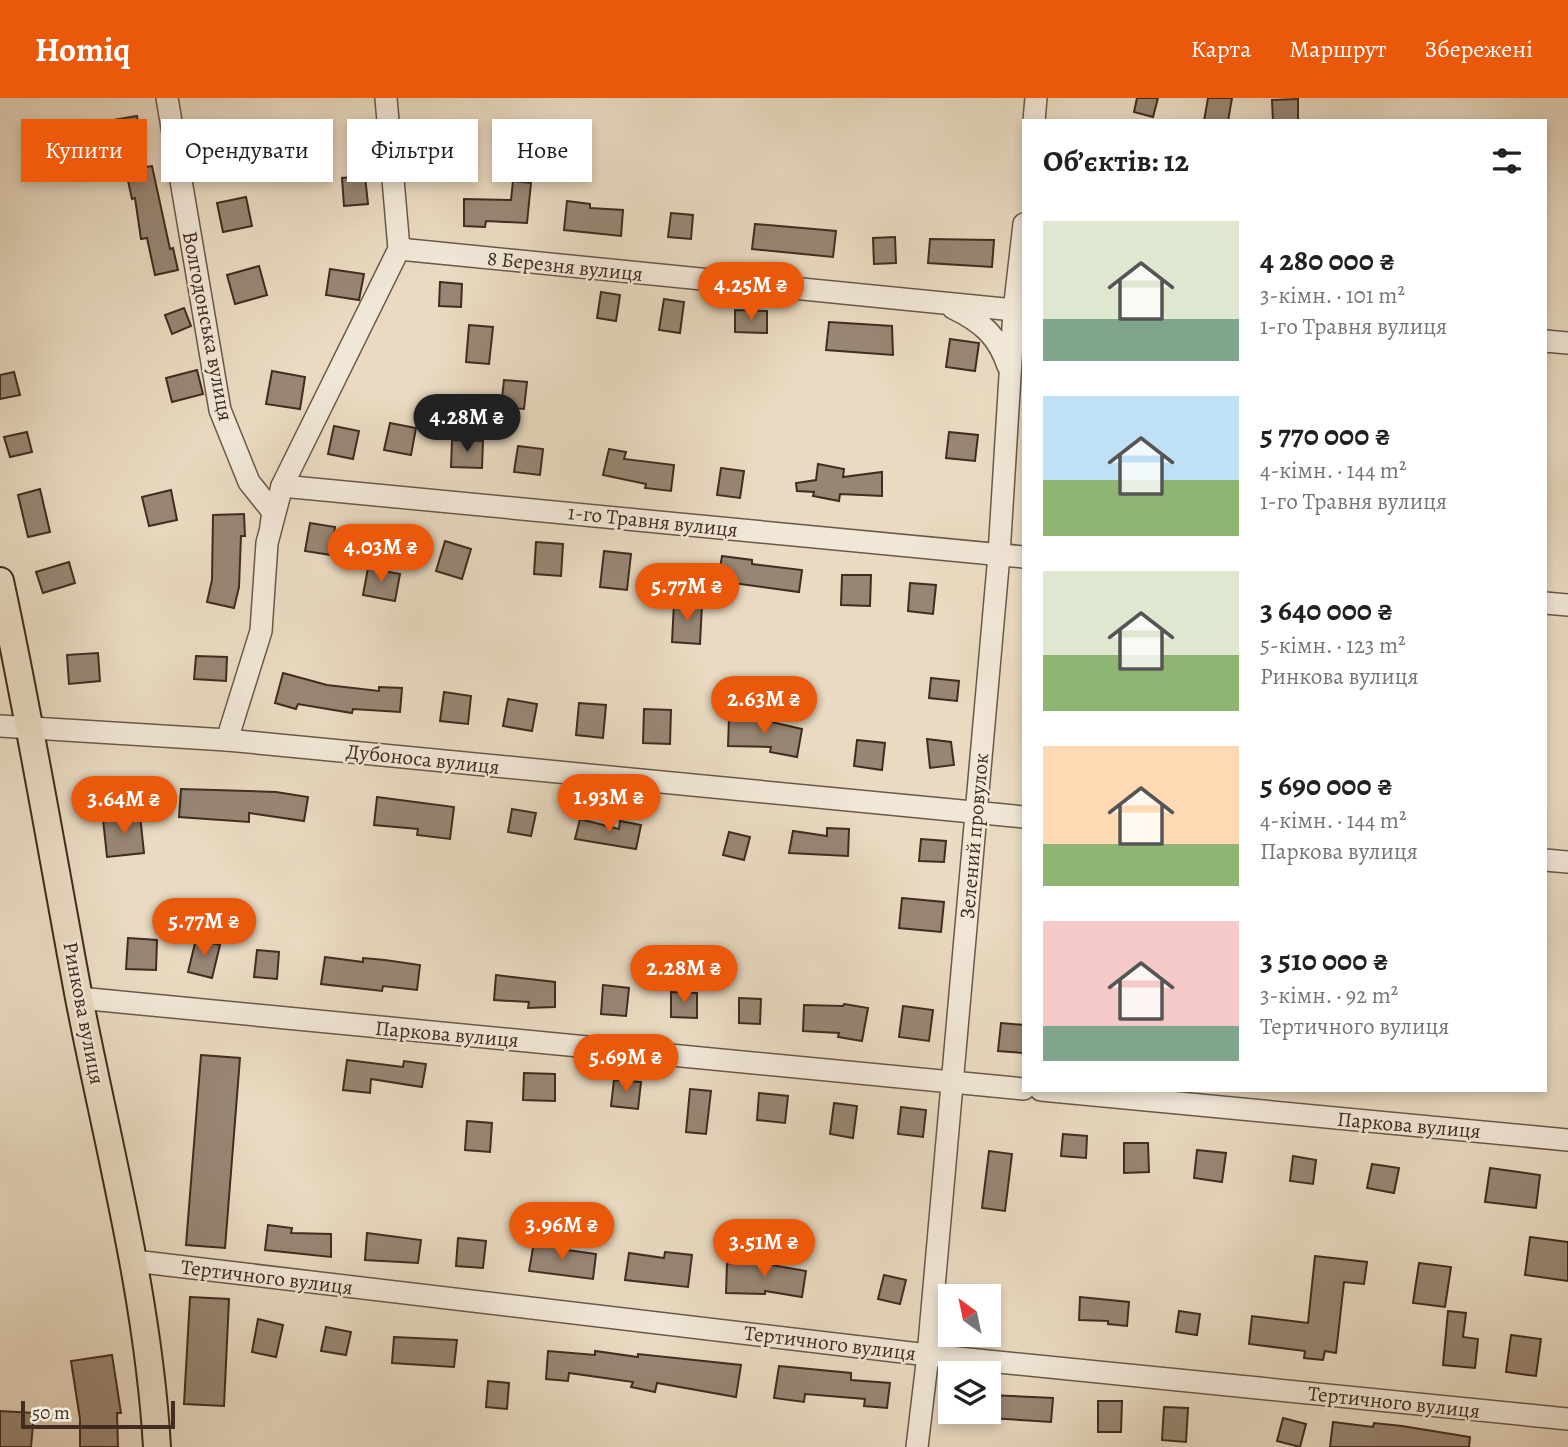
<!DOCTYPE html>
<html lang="uk">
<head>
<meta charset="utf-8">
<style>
  body { margin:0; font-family:Alegreya,serif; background:#f6f6f6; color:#202124; height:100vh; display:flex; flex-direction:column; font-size:26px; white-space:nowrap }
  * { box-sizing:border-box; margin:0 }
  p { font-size:23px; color:#757577 }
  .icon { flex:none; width:38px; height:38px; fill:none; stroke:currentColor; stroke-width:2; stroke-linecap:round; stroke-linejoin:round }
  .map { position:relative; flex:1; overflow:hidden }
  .sheet { position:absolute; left:1022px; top:21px; width:525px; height:973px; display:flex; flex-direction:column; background:#fff; border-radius:0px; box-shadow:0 4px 10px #0003 }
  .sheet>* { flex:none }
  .hud { position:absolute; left:21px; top:21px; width:665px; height:63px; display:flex; gap:14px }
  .needle { width:46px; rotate:327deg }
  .buttons { position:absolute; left:938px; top:1186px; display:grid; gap:14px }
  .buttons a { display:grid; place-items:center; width:63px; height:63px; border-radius:0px; background:#fff; box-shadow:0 4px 10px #0003; font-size:35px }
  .scale { position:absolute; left:21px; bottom:18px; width:154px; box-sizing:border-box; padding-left:7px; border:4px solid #402c20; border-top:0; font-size:19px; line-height:24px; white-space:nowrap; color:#402c20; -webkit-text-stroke:5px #f1e7d7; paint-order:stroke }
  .price { position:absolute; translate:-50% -60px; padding:0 16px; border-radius:24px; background:#ea580c; color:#fff; font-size:23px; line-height:46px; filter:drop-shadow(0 2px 4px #0008) }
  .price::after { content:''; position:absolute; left:50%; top:42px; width:21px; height:16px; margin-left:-10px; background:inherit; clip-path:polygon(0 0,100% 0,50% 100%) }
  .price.active { background:#222; color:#fff }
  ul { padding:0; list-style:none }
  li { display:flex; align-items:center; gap:21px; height:175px; padding:0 21px }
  li span { display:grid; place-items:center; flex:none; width:196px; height:140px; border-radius:0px; color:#555 }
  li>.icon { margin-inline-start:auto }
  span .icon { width:84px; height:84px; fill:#fffc; stroke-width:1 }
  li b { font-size:30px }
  h2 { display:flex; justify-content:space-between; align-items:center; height:84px; padding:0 21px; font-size:30px }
  .chip { padding:0 24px; border-radius:0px; background:#fff; box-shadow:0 4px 10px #0003; font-size:24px; line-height:63px }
  .chip.active { background:#ea580c; color:#fff }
  header { display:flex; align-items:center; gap:42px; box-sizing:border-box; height:98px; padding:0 35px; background:#ea580c; color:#fff }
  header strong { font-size:33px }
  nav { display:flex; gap:38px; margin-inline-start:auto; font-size:24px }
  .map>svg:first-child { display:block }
</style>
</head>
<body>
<header>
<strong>Homiq</strong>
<nav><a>Карта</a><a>Маршрут</a><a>Збережені</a></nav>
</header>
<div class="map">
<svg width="1568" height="1349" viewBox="0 0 1568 1349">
  <rect width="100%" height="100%" fill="#e9dac1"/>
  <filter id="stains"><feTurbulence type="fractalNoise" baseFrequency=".00286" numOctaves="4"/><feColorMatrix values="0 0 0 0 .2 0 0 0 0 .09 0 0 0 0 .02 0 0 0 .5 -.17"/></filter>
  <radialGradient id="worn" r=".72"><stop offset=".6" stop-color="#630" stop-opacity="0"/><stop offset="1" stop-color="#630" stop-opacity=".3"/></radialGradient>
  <!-- building -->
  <g fill="#988674" stroke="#402c20" stroke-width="2">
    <path d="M1137,0H1158L1153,19L1134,14Z"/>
    <path d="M1208,0H1232L1228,23H1204Z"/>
    <path d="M1298,1V23H1273L1272,2Z"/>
    <path d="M137,18L145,69L152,68L170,151L173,150L178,172L155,177L147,140L141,141L135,100L132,101L121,51L111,53L107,23Z"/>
    <path d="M229,35L234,59L206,66L200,42Z"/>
    <path d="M365,78L368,106L344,108L342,80Z"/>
    <path d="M513,83L531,85L527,125L486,123L485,129L464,128V101L511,102Z"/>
    <path d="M246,99L252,128L223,134L217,105Z"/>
    <path d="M567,103L590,106V110L623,112L621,138L564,132Z"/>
    <path d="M671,115L693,117L691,141L668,139Z"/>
    <path d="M755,126L836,133L833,159L752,151Z"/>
    <path d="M895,139L896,165L874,166L873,140Z"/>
    <path d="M930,141L994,142L992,169L928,165Z"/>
    <path d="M259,168L267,197L235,206L227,177Z"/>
    <path d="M330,171L364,176L359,202L326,197Z"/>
    <path d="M440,184L462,186L461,209L439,208Z"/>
    <path d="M601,194L620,197L616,223L597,220Z"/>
    <path d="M664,201L684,204L680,235L659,232Z"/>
    <path d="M184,210L191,228L172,236L165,217Z"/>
    <path d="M735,212L767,213V235L735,234Z"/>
    <path d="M829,224L892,228L893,257L826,252Z"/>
    <path d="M469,227L493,229L489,266L466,264Z"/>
    <path d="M950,241L979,245L975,273L946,269Z"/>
    <path d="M197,272L203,296L172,304L166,280Z"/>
    <path d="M272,273L305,279L300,311L266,306Z"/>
    <path d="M14,274L20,297L0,301V277Z"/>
    <path d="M504,282L527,284L524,311L501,309Z"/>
    <path d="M390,325L416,330L411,357L384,352Z"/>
    <path d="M334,328L359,333L353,361L328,356Z"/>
    <path d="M27,334L32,354L10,359L4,339Z"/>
    <path d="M949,334L978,337L975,363L946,360Z"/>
    <path d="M452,342L483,343L482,370L451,369Z"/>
    <path d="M518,348L543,351L540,377L514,374Z"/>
    <path d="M609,351L626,354L624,361L674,367L671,393L645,390L646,386L603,377Z"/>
    <path d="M818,366L844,371L843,379L882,374V398L840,396L839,403L813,398L814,394L797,393L796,385L816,382Z"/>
    <path d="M721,370L744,373L740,400L717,397Z"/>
    <path d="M40,391L50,434L28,439L18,397Z"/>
    <path d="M171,392L177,422L149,428L142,399Z"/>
    <path d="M244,416L245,438H241L239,489L234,510L207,504L212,482L213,417Z"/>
    <path d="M310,425L335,429L331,457L305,453Z"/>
    <path d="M445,443L471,451L462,481L436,473Z"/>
    <path d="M536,444L563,446L561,478L534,476Z"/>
    <path d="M604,453L631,456L627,492L600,489Z"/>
    <path d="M722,458L752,462V466L802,472L799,494L718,483Z"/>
    <path d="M69,464L75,485L43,495L36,474Z"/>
    <path d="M368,470L400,476L395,503L363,497Z"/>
    <path d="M842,477H871L870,508L841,507Z"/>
    <path d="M910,485L936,487L933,516L908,513Z"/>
    <path d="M674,505L702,506L700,546L672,544Z"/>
    <path d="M98,555L100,583L69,586L67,557Z"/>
    <path d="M196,558L227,559L226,583L194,581Z"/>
    <path d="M283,575L327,587L379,593V589L402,590L400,614L353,611L352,615L298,606L296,611L275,605Z"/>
    <path d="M931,580L959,583L957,603L929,600Z"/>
    <path d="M444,594L471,598L468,626L440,623Z"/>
    <path d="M508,601L537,606L532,633L503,628Z"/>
    <path d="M579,605L606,607L603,640L576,637Z"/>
    <path d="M644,611L671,612L670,646L643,645Z"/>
    <path d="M729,620H754L802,631L797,659L770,654L771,649L728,648Z"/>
    <path d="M927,641L951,644L954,667L930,670Z"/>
    <path d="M857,642L885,645L882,672L854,668Z"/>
    <path d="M181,691L276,694L308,699L304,723L249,715V724L179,719Z"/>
    <path d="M377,699L454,709L450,741L417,737L418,731L374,727Z"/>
    <path d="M512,711L536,715L531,738L508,734Z"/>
    <path d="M140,717L144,755L107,759L103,721Z"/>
    <path d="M580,721L619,731L620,723L641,727L636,751L575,741Z"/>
    <path d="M827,730L849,731L848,758L789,755L793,733L827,738Z"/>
    <path d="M729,734L750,739L744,762L723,757Z"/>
    <path d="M921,741L946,743L944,764L919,763Z"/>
    <path d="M902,800L944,804L941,834L899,830Z"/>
    <path d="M128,840L157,842L156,872L126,871Z"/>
    <path d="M196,841L220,847L212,880L188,874Z"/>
    <path d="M257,852L279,854L277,881L254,879Z"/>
    <path d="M325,859L363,864V860L385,862L420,867L417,892L383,888L382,893L321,886Z"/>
    <path d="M496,877L555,884V909L528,910L529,904L494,902Z"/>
    <path d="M603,887L629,890L626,918L601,916Z"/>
    <path d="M671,894L697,895V920L671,919Z"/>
    <path d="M739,900L761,901L760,926L739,925Z"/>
    <path d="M844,906L868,910L862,943L838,939L839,935L803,933L804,907L843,908Z"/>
    <path d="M903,908L933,912L929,943L899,939Z"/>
    <path d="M1001,925L1024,927V955L998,953Z"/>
    <path d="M201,957L240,960L225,1150L186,1147Z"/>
    <path d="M347,962L403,969L404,963L426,966L422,989L371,981L370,995L343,992Z"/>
    <path d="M524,975L555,976V1003L523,1002Z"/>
    <path d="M614,982L641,984L638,1011L611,1008Z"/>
    <path d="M690,991L711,993L706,1036L686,1034Z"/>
    <path d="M759,995L788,998L785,1025L757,1022Z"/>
    <path d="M834,1005L857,1008L853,1040L830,1036Z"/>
    <path d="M901,1009L926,1012L923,1039L898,1036Z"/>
    <path d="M467,1023L492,1025L490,1054L465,1052Z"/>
    <path d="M1063,1036L1087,1038L1086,1060L1061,1058Z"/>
    <path d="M1124,1045H1148L1149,1074L1124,1075Z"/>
    <path d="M1197,1052L1226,1055L1222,1084L1194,1080Z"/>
    <path d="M989,1053L1012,1056L1005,1113L982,1110Z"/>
    <path d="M1293,1058L1316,1062L1313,1086L1290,1083Z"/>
    <path d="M1372,1066L1399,1070L1394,1095L1367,1090Z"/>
    <path d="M1490,1070L1540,1077L1536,1110L1485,1104Z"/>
    <path d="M268,1127L292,1130L291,1135L331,1136V1159L265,1152Z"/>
    <path d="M367,1135L421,1142L418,1165L365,1162Z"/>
    <path d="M1530,1139L1568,1144V1183L1525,1177Z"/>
    <path d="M458,1140L486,1143L483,1170L456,1168Z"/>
    <path d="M534,1144L560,1148V1151L596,1156L593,1181L529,1173Z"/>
    <path d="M665,1154L692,1157L688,1189L625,1182L629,1155L664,1160Z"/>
    <path d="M1315,1158L1367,1164L1364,1186L1344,1184L1336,1255L1325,1253L1323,1262L1304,1260L1305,1253L1249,1246L1252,1218L1308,1225Z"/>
    <path d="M727,1165L766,1166L806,1173L802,1199L765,1193V1196L726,1195Z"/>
    <path d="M1419,1165L1451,1169L1445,1209L1413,1205Z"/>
    <path d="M884,1177L906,1182L900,1206L878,1201Z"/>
    <path d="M190,1199L229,1201L224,1308L184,1306Z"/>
    <path d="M1080,1199L1129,1204L1127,1228L1108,1226V1223L1079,1222Z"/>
    <path d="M1179,1213L1200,1216L1197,1237L1176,1234Z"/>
    <path d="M1448,1213L1466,1215L1463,1239L1478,1241L1475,1270L1443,1267Z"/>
    <path d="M258,1221L283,1227L276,1259L252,1254Z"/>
    <path d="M326,1229L351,1234L346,1257L321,1253Z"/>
    <path d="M1511,1237L1541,1241L1536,1278L1506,1274Z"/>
    <path d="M394,1239L457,1242L454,1269L392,1265Z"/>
    <path d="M548,1253L595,1257V1253L638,1259V1256L741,1267L736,1299L657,1285L655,1294L631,1289L633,1284L569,1275L568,1283L546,1281Z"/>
    <path d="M112,1257L121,1315H117L118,1349H80V1321L71,1263Z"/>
    <path d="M779,1268L851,1275V1282L890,1285L887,1310L864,1308L865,1301L805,1296L804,1304L774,1300Z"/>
    <path d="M488,1283L509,1285L507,1311L486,1309Z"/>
    <path d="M989,1297L1053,1300L1051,1324L989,1320Z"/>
    <path d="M1098,1303H1122L1121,1334H1098Z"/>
    <path d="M1164,1309L1188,1310L1186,1344L1162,1342Z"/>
    <path d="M0,1313L34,1315L31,1349H0Z"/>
    <path d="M1283,1320L1306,1326L1300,1349L1277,1343Z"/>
    <path d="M1333,1324L1373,1329L1374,1325L1402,1328L1470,1339L1469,1349H1330Z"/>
  </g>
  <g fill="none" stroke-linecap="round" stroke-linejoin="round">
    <!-- minor casing -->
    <g stroke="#6a5848" stroke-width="24">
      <g id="minor">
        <path d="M167,0L220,312L249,384L273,414L271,427"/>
        <path d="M1034,23L1036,0"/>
        <path d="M399,151L1024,213"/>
        <path d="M953,210C982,224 998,238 1008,268"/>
        <path d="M1545,243L1568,245"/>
        <path d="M282,388L1024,459"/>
        <path d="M1545,505L1568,507"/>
        <path d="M0,628L227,642L1024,719"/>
        <path d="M227,642L261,533L267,445L282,388L399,151L386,0"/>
        <path d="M1545,762L1568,764"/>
        <path d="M79,900L1024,991"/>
        <path d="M1041,992L1568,1042"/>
        <path d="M134,1163L928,1257L1568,1321"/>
        <path d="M917,1349L928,1257L999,457L1014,213L1024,126"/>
      </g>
    </g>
    <!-- major casing -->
    <g stroke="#402c20" stroke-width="30">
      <path id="major" d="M0,483C30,621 53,761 79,900C108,1049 148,1196 157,1349"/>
    </g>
    <!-- minor -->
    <use href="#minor" stroke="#f1e7d7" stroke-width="21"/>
    <!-- major -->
    <use href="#major" stroke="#e9dac1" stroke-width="26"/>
  </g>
  <g text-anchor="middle" stroke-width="5" stroke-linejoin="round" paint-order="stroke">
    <!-- street labels -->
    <g font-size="21" fill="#402c20" stroke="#f1e7d7">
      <text transform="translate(565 168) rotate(6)" y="7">8 Березня вулиця</text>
      <text transform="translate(208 228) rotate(79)" y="7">Волгодонська вулиця</text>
      <text transform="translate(653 423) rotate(6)" y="7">1-го Травня вулиця</text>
      <text transform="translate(423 661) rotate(6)" y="7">Дубоноса вулиця</text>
      <text transform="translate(974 738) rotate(-85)" y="7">Зелений провулок</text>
      <text transform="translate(84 915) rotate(79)" y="7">Ринкова вулиця</text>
      <text transform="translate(447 936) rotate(5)" y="7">Паркова вулиця</text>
      <text transform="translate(1409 1027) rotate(5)" y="7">Паркова вулиця</text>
      <text transform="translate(267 1179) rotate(7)" y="7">Тертичного вулиця</text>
      <text transform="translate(830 1245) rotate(7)" y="7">Тертичного вулиця</text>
      <text transform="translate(1394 1304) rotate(6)" y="7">Тертичного вулиця</text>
    </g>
  </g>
  <rect width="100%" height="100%" filter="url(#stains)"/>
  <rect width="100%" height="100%" fill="url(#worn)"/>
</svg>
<div class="buttons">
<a><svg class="needle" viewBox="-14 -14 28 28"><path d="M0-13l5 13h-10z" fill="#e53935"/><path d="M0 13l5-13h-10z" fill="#757577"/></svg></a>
<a><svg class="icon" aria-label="layers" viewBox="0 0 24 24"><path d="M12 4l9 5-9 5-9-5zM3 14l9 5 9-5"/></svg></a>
</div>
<div class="scale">50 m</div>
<b class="price" style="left:751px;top:224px">4.25M ₴</b>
<b class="price active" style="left:467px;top:356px">4.28M ₴</b>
<b class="price" style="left:381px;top:486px">4.03M ₴</b>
<b class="price" style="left:687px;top:525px">5.77M ₴</b>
<b class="price" style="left:764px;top:638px">2.63M ₴</b>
<b class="price" style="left:609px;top:736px">1.93M ₴</b>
<b class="price" style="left:124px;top:738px">3.64M ₴</b>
<b class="price" style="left:204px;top:860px">5.77M ₴</b>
<b class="price" style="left:684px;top:907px">2.28M ₴</b>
<b class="price" style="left:626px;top:996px">5.69M ₴</b>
<b class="price" style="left:562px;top:1164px">3.96M ₴</b>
<b class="price" style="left:764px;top:1181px">3.51M ₴</b>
<div class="hud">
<a class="chip active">Купити</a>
<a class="chip">Орендувати</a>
<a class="chip">Фільтри</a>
<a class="chip">Нове</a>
</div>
<section class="sheet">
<h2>Об’єктів: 12<svg class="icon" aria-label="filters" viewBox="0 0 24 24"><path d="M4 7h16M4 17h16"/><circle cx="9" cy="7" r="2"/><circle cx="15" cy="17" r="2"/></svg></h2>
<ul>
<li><span style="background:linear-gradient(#dfe7d0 70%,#7fa58c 0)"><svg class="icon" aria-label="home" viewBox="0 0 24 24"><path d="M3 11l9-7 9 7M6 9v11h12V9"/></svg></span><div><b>4 280 000 ₴</b><p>3-кімн. · 101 m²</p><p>1-го Травня вулиця</p></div></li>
<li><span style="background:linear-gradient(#bfe0f5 60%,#8fb573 0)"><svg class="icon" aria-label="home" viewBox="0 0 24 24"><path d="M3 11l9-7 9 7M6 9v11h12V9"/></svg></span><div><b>5 770 000 ₴</b><p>4-кімн. · 144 m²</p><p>1-го Травня вулиця</p></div></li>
<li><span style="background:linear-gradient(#dfe7d0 60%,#8fb573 0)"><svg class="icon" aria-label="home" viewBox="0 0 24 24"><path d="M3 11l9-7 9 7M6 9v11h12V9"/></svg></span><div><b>3 640 000 ₴</b><p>5-кімн. · 123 m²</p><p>Ринкова вулиця</p></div></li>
<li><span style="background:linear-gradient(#ffd9b3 70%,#8fb573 0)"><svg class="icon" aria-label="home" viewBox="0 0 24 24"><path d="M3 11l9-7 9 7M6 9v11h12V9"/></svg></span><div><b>5 690 000 ₴</b><p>4-кімн. · 144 m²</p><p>Паркова вулиця</p></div></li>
<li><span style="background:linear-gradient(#f6c9c9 75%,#7fa58c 0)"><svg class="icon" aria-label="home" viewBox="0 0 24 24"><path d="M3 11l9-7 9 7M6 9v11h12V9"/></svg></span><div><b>3 510 000 ₴</b><p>3-кімн. · 92 m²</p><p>Тертичного вулиця</p></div></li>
</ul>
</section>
</div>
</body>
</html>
